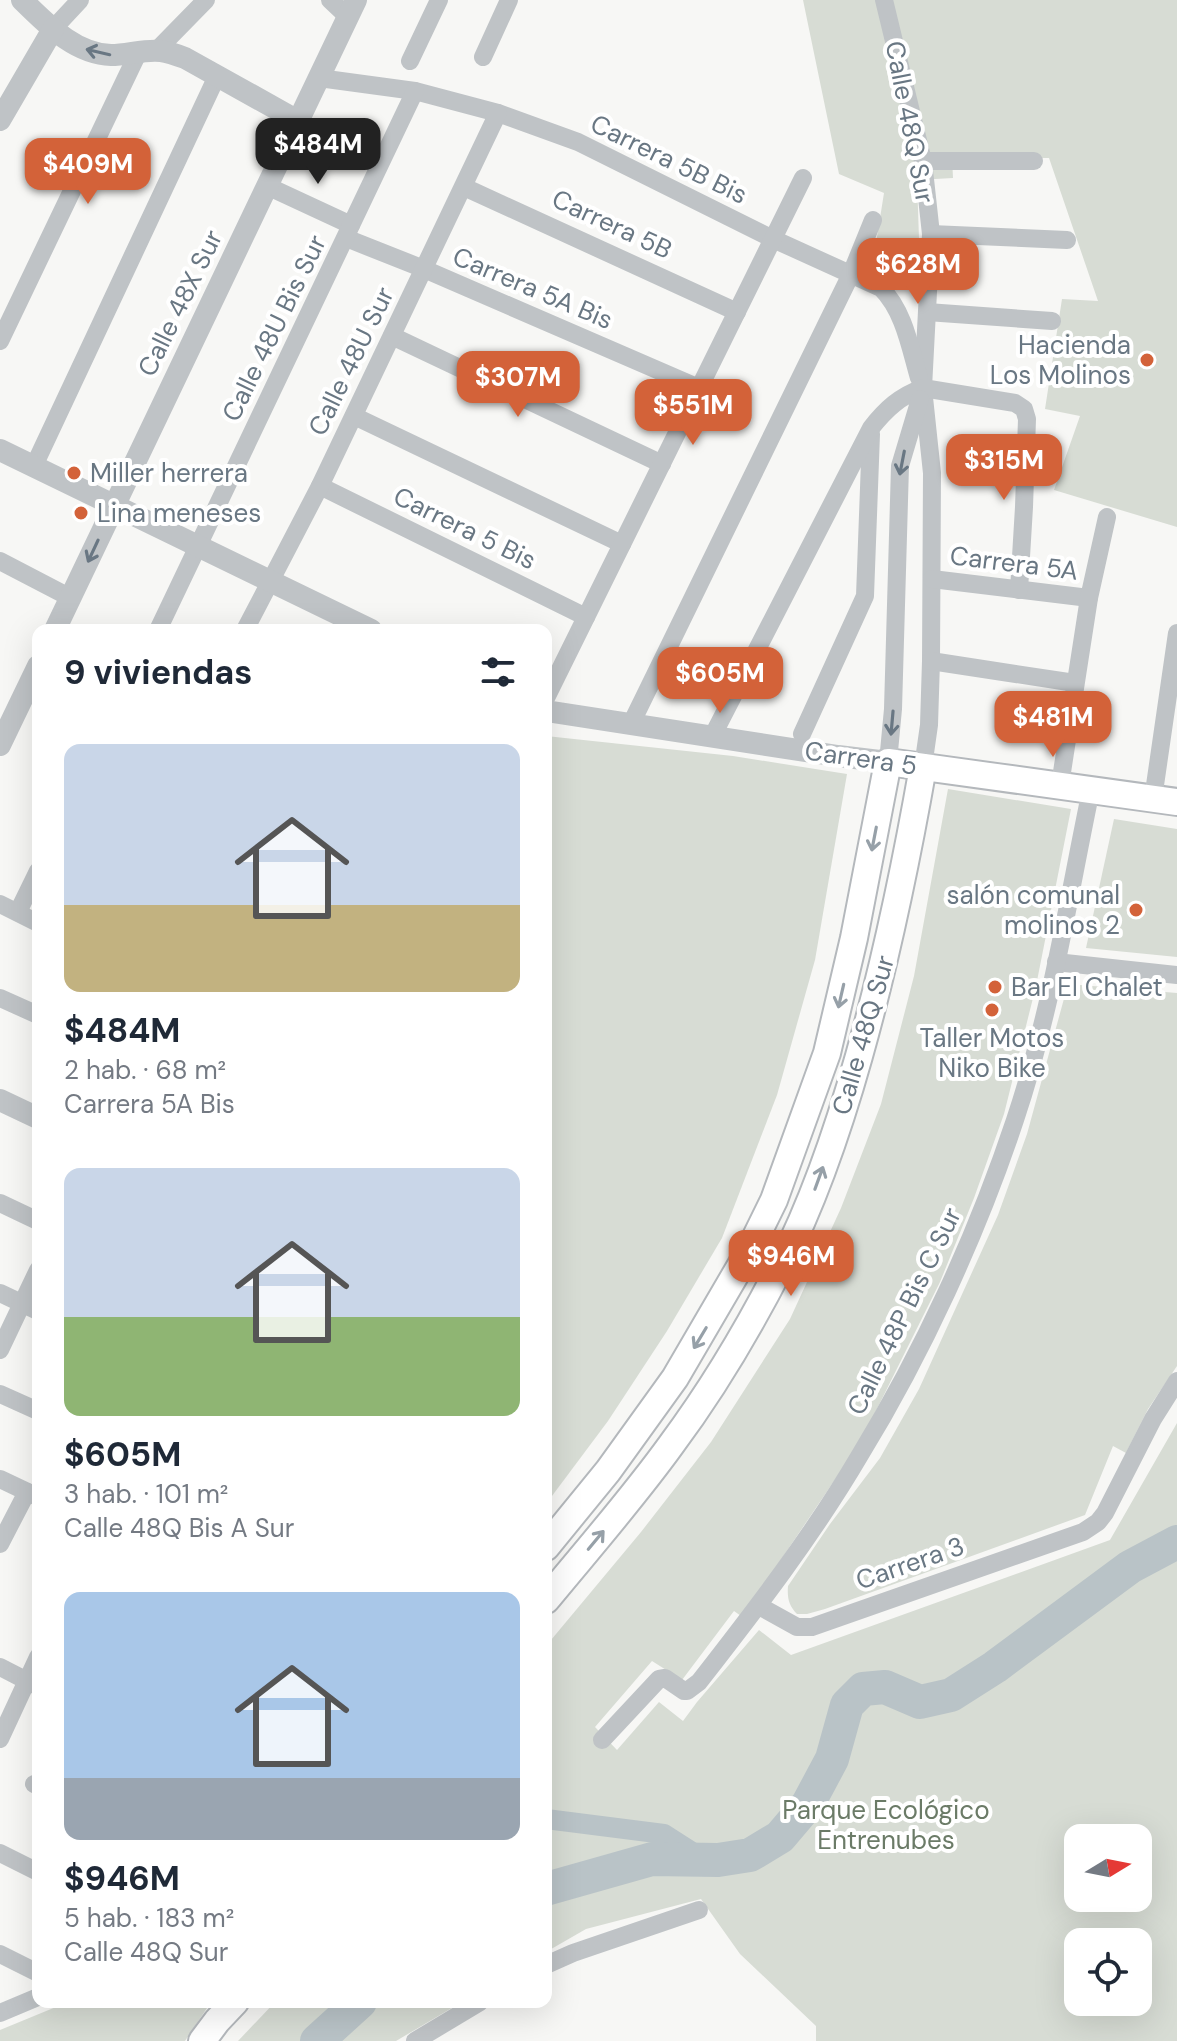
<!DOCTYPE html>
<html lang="es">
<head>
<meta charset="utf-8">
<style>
  body { margin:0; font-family:"DM Sans",sans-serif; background:#f2f2f3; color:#1f2937; height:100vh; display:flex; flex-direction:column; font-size:30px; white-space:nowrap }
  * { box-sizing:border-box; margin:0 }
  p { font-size:26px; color:#747a83 }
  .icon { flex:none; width:44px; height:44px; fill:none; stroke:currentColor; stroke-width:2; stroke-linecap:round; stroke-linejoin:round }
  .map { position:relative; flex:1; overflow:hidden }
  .side { position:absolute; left:32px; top:624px; width:520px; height:1384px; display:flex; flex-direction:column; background:#fff; border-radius:16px; box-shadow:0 8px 32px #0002 }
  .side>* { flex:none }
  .needle { width:52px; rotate:80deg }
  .buttons { position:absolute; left:1064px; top:1824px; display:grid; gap:16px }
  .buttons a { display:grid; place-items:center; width:88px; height:88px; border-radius:16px; background:#fff; box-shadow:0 8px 32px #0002; font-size:40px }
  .price { position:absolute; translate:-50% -68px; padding:0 18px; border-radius:16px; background:#d36239; color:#fff; font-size:26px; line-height:52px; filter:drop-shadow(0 2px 4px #0008) }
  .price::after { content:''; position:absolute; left:50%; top:48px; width:24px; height:18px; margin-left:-12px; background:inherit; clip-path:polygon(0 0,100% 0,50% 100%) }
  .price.selected { background:#222; color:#fff }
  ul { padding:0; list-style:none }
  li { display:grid; align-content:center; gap:16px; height:424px; padding:0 32px }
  li span { display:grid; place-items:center; height:248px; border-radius:16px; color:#555 }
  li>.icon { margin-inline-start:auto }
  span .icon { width:144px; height:144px; fill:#fffc; stroke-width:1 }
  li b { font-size:34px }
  h2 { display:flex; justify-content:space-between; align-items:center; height:96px; padding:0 32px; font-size:34px }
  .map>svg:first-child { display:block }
</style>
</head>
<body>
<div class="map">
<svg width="1177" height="2041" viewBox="0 0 1177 2041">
  <rect width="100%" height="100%" fill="#f7f7f5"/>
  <!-- green -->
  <g fill="#d7dcd4" fill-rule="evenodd">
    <path d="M803,0H1177V527L1054,490L1080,416L1045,409L1062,299L1098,301L1049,158L952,157L953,178L917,180L921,297L873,262L884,193L839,174Z"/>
    <path d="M546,736L733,756L847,774L815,960L777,1095L722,1238L667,1331L608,1421L546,1504Z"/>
    <path d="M948,789L1071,809L1036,986L1004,1114L974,1198L940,1282L861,1441L753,1601L741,1616L734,1611L682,1680L652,1661L595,1727L617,1750L659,1702L683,1721L697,1702L759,1630L791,1655L1110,1540L1177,1423V2041H816V2026L740,1954L701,1899L586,1929L546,1952V1646L641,1532L711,1442L790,1319L841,1208L881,1104L914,976ZM1078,1838H1138V1898H1078ZM1078,1942H1138V2002H1078Z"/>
    <path d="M1114,819L1177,829V957L1086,948Z"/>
    <path d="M1068,984L1177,993V1366L1148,1409L1126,1453L1113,1446L1085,1515L825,1609L807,1614H797C789,1606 787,1598 788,1586L830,1524L880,1458L919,1389L998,1215L1027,1134Z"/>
    <path d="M68,2002H211L185,2041H0V2030Z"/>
    <path d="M275,2002H462L396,2041H238Z"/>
  </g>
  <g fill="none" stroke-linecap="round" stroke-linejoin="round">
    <!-- canal -->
    <path stroke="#b9c3c7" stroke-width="20" d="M546,1819L664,1834L703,1859"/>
    <!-- river -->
    <g stroke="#b9c3c7" stroke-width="34">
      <path d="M546,1889L652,1859L718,1860L750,1855L780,1837L808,1804L832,1759L847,1705L863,1689L885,1687L920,1702L951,1695L995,1667L1130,1567L1177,1542"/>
      <path d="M317,2041L360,2002"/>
    </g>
    <!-- secondary casing -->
    <g stroke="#b4b8bc" stroke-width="30">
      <g id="secondary">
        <path d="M546,1547L608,1471L675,1378L748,1253L774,1200L827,1053L854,938L888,762L1177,802"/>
        <path d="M546,1600C588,1549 632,1499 671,1445C712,1390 750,1326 781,1265C815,1199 839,1127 859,1056C886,960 906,864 923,767"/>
        <path d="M202,2041L217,2021L235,2002"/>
      </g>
    </g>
    <!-- minor -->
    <g stroke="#bfc3c6" stroke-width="18">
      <path d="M330,0L348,17"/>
      <path d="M884,0L923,161L931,234L923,388L932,473L931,661L929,725L923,767"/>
      <path d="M53,29L80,0"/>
      <path d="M157,50L206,0"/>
      <path d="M483,57L509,0"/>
      <path d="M410,61L439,0"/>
      <path d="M319,78L415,91L498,113L578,142L773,239L881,288C904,311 910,347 919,378"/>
      <path d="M923,161H1034"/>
      <path d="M267,186L351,225"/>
      <path d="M464,187L737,312"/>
      <path d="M931,234L1067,240"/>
      <path d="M346,238L424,269L699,388"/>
      <path d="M927,312L1052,321"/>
      <path d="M392,336L662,464"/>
      <path d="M0,341L138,53"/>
      <path d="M354,416L622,544"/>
      <path d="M34,466L217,76"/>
      <path d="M320,486L586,617"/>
      <path d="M0,561L71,598"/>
      <path d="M932,579L1089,598"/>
      <path d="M158,630L415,91"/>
      <path d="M245,630L320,486L498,113"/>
      <path d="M931,661L1075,683"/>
      <path d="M546,698L803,178"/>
      <path d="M631,724L851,274L873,220"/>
      <path d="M802,734L865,596L871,434"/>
      <path d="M712,737L871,428C886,409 900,396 923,388L1015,403L1024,409L1027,419L1024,507L1019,590"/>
      <path d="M888,762L893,709L900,466L920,399"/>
      <path d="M1060,785L1089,598L1107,517"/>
      <path d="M1153,799L1177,633"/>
      <path d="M0,904L38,923"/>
      <path d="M18,912L38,871"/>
      <path d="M1056,962L1177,975"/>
      <path d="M0,998L38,1015"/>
      <path d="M0,1203L38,1221"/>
      <path d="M0,1293L38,1311"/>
      <path d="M0,1350L38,1270"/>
      <path d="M0,1394L38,1411"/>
      <path d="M0,1479L38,1497"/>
      <path d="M0,1544L27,1492"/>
      <path d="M759,1606L797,1627H812L1083,1532L1098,1522L1105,1513L1153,1419L1177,1381"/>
      <path d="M0,1667L35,1685"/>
      <path d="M0,1739L38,1657"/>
      <path d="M602,1740L659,1679L665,1678L684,1691H687L699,1682C756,1609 813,1535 860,1455C923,1352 977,1234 1015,1120C1051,1013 1068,900 1091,790"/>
      <path d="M34,1784L38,1786"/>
      <path d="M0,1853L38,1872"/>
      <path d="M0,1954L38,1973"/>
      <path d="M546,1965L573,1953L699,1910"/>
      <path d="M0,2013L38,1997"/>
      <path d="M415,2041L480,2002"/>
    </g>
    <!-- tertiary -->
    <g stroke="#bfc3c6" stroke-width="22">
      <path d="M22,0C46,23 74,54 111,55C127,55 145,49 161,51C169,52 177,55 185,58L298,121"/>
      <path d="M0,120L53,29"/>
      <path d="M0,450L371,630"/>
      <path d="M55,630L356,0"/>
      <path d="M546,711L838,756L888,762"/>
      <path d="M0,745L38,666"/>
      <path d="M0,1100L38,1118"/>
    </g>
    <!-- secondary -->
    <use href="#secondary" stroke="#fff" stroke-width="26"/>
  </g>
  <!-- one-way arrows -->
  <defs><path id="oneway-shaft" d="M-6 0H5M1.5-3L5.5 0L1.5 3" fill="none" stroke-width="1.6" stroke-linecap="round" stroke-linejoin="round" transform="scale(2)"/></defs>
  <g stroke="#697783">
    <use href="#oneway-shaft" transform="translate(98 52) rotate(-167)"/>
    <use href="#oneway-shaft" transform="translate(902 463) rotate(101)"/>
    <use href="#oneway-shaft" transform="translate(93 551) rotate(115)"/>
    <use href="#oneway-shaft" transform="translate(892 723) rotate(95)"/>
  </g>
  <g stroke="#96a0a8">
    <use href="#oneway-shaft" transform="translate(874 839) rotate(101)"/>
    <use href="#oneway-shaft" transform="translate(841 996) rotate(103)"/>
    <use href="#oneway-shaft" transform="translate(819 1178) rotate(-70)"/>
    <use href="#oneway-shaft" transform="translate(700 1338) rotate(121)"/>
    <use href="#oneway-shaft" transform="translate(596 1540) rotate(-50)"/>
  </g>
  <!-- markers -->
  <g fill="#d36239" stroke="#fff" stroke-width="3">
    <circle cx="1147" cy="360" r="8"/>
    <circle cx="74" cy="473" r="8"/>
    <circle cx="81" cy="513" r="8"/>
    <circle cx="1136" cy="910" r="8"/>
    <circle cx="995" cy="987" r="8"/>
    <circle cx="992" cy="1010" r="8"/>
  </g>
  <g text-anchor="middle" stroke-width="8" stroke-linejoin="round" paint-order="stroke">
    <!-- street labels -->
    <g font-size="26" fill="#697783" stroke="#fff">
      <text transform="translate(910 122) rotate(79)" y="9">Calle 48Q Sur</text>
      <text transform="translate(669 159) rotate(26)" y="9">Carrera 5B Bis</text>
      <text transform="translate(612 224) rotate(25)" y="9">Carrera 5B</text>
      <text transform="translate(533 288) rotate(23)" y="9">Carrera 5A Bis</text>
      <text transform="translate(180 303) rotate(-64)" y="9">Calle 48X Sur</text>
      <text transform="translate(274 328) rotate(-64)" y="9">Calle 48U Bis Sur</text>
      <text transform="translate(351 361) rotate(-64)" y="9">Calle 48U Sur</text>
      <text transform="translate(465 528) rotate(26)" y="9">Carrera 5 Bis</text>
      <text transform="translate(1014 563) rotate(7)" y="9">Carrera 5A</text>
      <text transform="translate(861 758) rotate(8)" y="9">Carrera 5</text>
      <text transform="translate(863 1035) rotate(-74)" y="9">Calle 48Q Sur</text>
      <text transform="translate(904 1311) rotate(-64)" y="9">Calle 48P Bis C Sur</text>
      <text transform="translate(910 1563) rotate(-19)" y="9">Carrera 3</text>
    </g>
    <!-- poi labels -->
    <g font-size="26" fill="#697783" stroke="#fff" text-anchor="start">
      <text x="1131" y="354" text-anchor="end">Hacienda<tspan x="1131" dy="30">Los Molinos</tspan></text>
      <text x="90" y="482">Miller herrera</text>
      <text x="97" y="522">Lina meneses</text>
      <text x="1120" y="904" text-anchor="end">salón comunal<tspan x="1120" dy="30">molinos 2</tspan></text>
      <text x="1011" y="996">Bar El Chalet</text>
      <text x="992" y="1047" text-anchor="middle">Taller Motos<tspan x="992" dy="30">Niko Bike</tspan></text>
    </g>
    <!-- park labels -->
    <g font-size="26" fill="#6b7b67" stroke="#fff">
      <text x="886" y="1819">Parque Ecológico<tspan x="886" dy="30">Entrenubes</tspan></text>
    </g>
  </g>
</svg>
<div class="buttons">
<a><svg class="needle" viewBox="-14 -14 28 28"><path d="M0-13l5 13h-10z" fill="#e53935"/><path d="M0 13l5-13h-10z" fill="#747a83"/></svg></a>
<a><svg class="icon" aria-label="locate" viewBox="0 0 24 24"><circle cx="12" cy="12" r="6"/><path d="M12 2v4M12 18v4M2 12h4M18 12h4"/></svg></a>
</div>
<b class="price selected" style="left:318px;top:186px">$484M</b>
<b class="price" style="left:88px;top:206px">$409M</b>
<b class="price" style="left:918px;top:306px">$628M</b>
<b class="price" style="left:518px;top:419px">$307M</b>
<b class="price" style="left:693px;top:447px">$551M</b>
<b class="price" style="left:1004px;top:502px">$315M</b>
<b class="price" style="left:720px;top:715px">$605M</b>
<b class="price" style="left:1053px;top:759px">$481M</b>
<b class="price" style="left:791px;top:1298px">$946M</b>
<section class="side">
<h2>9 viviendas<svg class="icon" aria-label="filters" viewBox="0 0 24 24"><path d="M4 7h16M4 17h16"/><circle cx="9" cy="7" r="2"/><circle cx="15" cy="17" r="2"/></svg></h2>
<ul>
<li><span style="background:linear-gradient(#c9d6e8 65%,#c2b280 0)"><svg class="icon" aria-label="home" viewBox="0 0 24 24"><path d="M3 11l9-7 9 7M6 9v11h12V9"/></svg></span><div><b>$484M</b><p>2 hab. · 68 m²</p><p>Carrera 5A Bis</p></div></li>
<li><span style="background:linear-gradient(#c9d6e8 60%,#8fb573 0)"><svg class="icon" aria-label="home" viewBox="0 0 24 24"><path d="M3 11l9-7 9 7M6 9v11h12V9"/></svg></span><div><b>$605M</b><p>3 hab. · 101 m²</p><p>Calle 48Q Bis A Sur</p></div></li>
<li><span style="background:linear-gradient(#a9c7e8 75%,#9aa5b1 0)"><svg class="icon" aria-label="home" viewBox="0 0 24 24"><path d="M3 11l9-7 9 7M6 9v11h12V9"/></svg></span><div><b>$946M</b><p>5 hab. · 183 m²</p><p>Calle 48Q Sur</p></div></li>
</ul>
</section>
</div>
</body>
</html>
